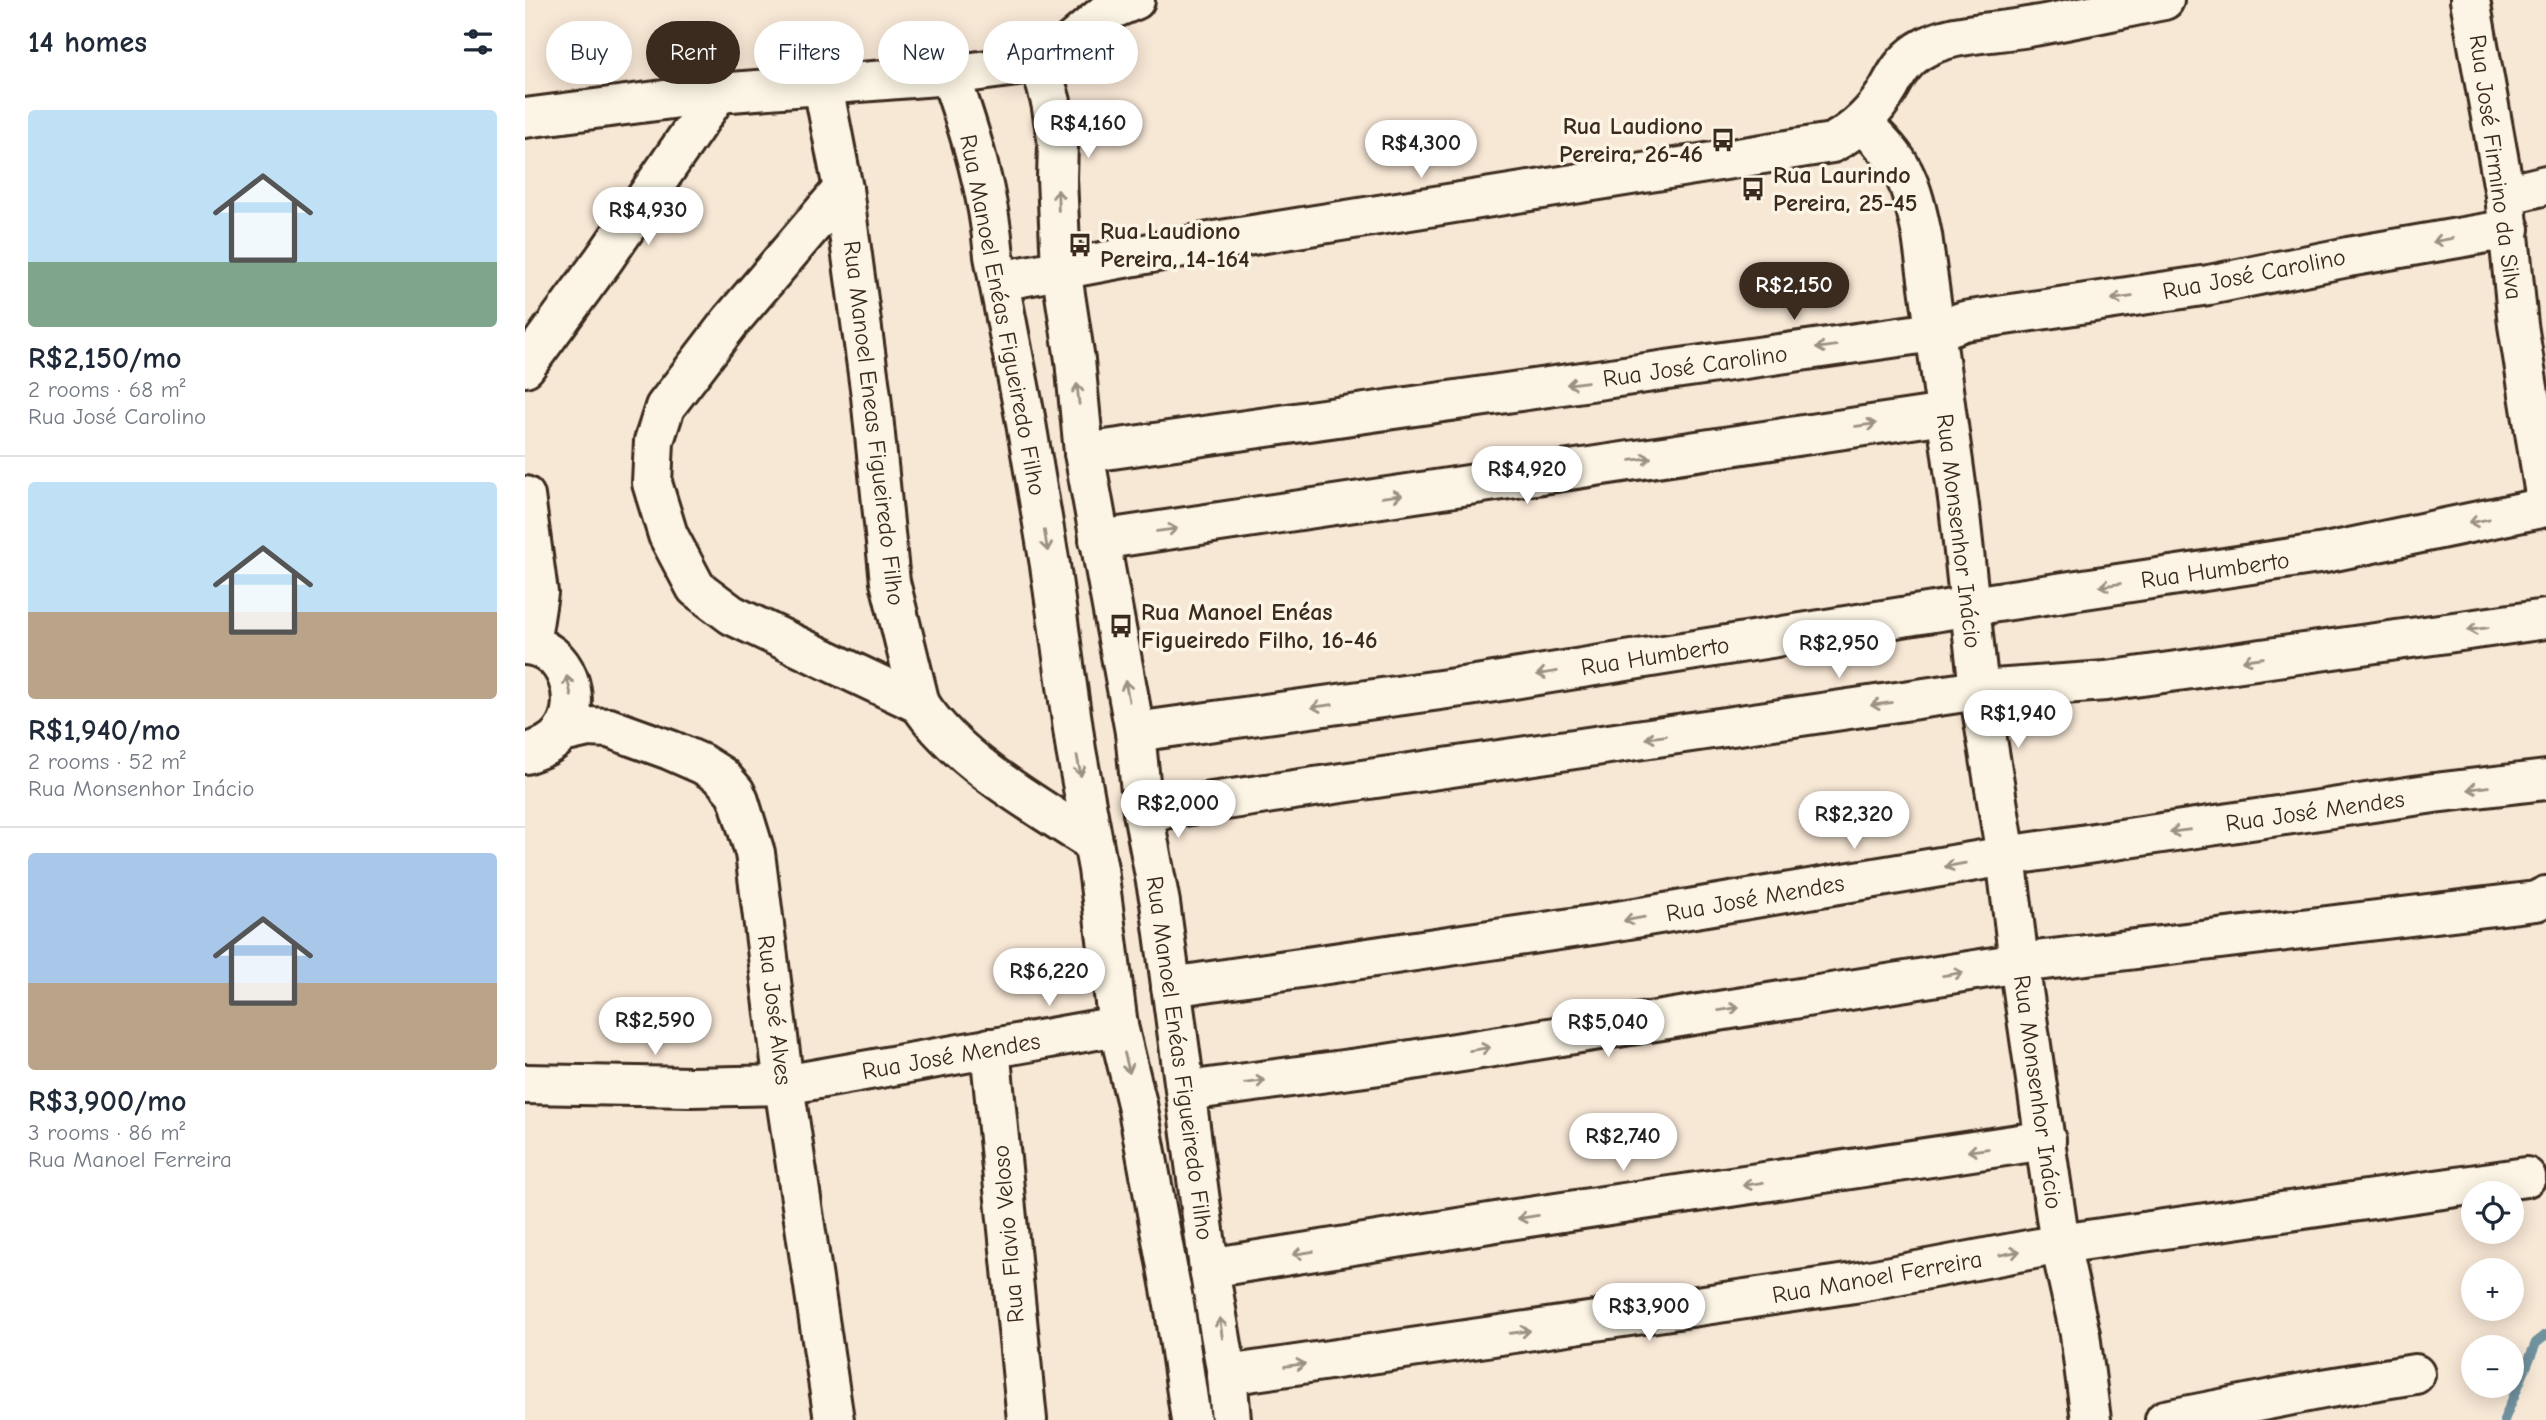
<!DOCTYPE html>
<html lang="en">
<head>
<meta charset="utf-8">
<style>
  body { margin:0; font-family:"Comic Neue",sans-serif; background:#f6f6f7; color:#1f2937; height:100vh; display:flex; flex-direction:column; font-size:26px; white-space:nowrap }
  * { box-sizing:border-box; margin:0 }
  p { font-size:23px; color:#747a83 }
  .icon { flex:none; width:38px; height:38px; fill:none; stroke:currentColor; stroke-width:2; stroke-linecap:round; stroke-linejoin:round }
  .map { position:relative; flex:1; overflow:hidden }
  .side { display:flex; flex-direction:column; background:#fff; width:525px }
  .side>* { flex:none }
  .hud { position:absolute; left:21px; top:21px; width:665px; height:63px; display:flex; gap:14px }
  .buttons { position:absolute; left:1936px; top:1181px; display:grid; gap:14px }
  .buttons a { display:grid; place-items:center; width:63px; height:63px; border-radius:50%; background:#fff; box-shadow:0 4px 18px #0003; font-size:35px }
  .price { position:absolute; translate:-50% -60px; padding:0 16px; border-radius:24px; background:#fff; color:#222; font-size:23px; line-height:46px; filter:drop-shadow(0 2px 4px #0008) }
  .price::after { content:''; position:absolute; left:50%; top:42px; width:21px; height:16px; margin-left:-10px; background:inherit; clip-path:polygon(0 0,100% 0,50% 100%) }
  .price.active { background:#3b2a1e; color:#fff }
  ul { padding:0; list-style:none }
  li { display:grid; align-content:center; gap:14px; height:371px; padding:0 28px }
  li+li { border-top:2px solid #e0e1e3 }
  li span { display:grid; place-items:center; height:217px; border-radius:7px; color:#555 }
  li>.icon { margin-inline-start:auto }
  span .icon { width:126px; height:126px; fill:#fffc; stroke-width:1 }
  li b { font-size:30px }
  h2 { display:flex; justify-content:space-between; align-items:center; height:84px; padding:0 28px; font-size:30px }
  .pill { padding:0 24px; border-radius:32px; background:#fff; box-shadow:0 4px 18px #0003; font-size:24px; line-height:63px }
  .pill.active { background:#3b2a1e; color:#fff }
  main { display:flex; flex:1; min-height:0 }
  .map>svg:first-child { display:block }
</style>
</head>
<body>
<main>
<section class="side">
<h2>14 homes<svg class="icon" aria-label="filters" viewBox="0 0 24 24"><path d="M4 7h16M4 17h16"/><circle cx="9" cy="7" r="2"/><circle cx="15" cy="17" r="2"/></svg></h2>
<ul>
<li><span style="background:linear-gradient(#bfe0f5 70%,#7fa58c 0)"><svg class="icon" aria-label="home" viewBox="0 0 24 24"><path d="M3 11l9-7 9 7M6 9v11h12V9"/></svg></span><div><b>R$2,150/mo</b><p>2 rooms · 68 m²</p><p>Rua José Carolino</p></div></li>
<li><span style="background:linear-gradient(#bfe0f5 60%,#b9a48a 0)"><svg class="icon" aria-label="home" viewBox="0 0 24 24"><path d="M3 11l9-7 9 7M6 9v11h12V9"/></svg></span><div><b>R$1,940/mo</b><p>2 rooms · 52 m²</p><p>Rua Monsenhor Inácio</p></div></li>
<li><span style="background:linear-gradient(#a9c7e8 60%,#b9a48a 0)"><svg class="icon" aria-label="home" viewBox="0 0 24 24"><path d="M3 11l9-7 9 7M6 9v11h12V9"/></svg></span><div><b>R$3,900/mo</b><p>3 rooms · 86 m²</p><p>Rua Manoel Ferreira</p></div></li>
</ul>
</section>
<div class="map">
<svg width="2021" height="1420" viewBox="0 0 2021 1420">
  <rect width="100%" height="100%" fill="#f7e7d5"/>
  <filter id="ink" filterUnits="userSpaceOnUse"><feTurbulence type="fractalNoise" baseFrequency=".0143" numOctaves="2"/><feDisplacementMap in="SourceGraphic" scale="14" xChannelSelector="R" yChannelSelector="G"/><feConvolveMatrix kernelMatrix="1 2 1 2 8 2 1 2 1" color-interpolation-filters="sRGB"/></filter>
  <g filter="url(#ink)">
    <g fill="none" stroke-linecap="round" stroke-linejoin="round">
      <!-- stream -->
      <path stroke="#6f919e" stroke-width="10" d="M1979,1420L2011,1343L2021,1335"/>
      <!-- minor casing -->
      <g stroke="#3b2a1e" stroke-width="44">
        <g id="minor">
          <path d="M1945,0L1980,195L1993,325L2021,501"/>
          <path d="M515,63L526,102L533,144L532,178L536,268L550,360L559,453L610,732L618,812L635,903L684,1268L702,1375L706,1420"/>
          <path d="M425,75C446,134 464,194 469,256L500,417L525,565L551,750L573,869L593,1026L612,1104L650,1310L666,1420"/>
          <path d="M298,86L318,189L346,396L365,582L395,704C430,759 513,807 568,842"/>
          <path d="M0,118L193,93L425,75L515,63L539,48L583,11L610,0"/>
          <path d="M1337,124C1379,160 1386,182 1397,235L1434,506L1454,690L1481,856L1494,963L1535,1244L1555,1334L1566,1420"/>
          <path d="M318,189L205,322L140,407L129,441L127,483L143,535L171,588L207,615L395,704"/>
          <path d="M1980,195L2021,185"/>
          <path d="M474,281L696,240L1307,143C1332,130 1350,112 1364,88C1372,73 1379,61 1394,51C1426,31 1467,34 1503,27C1549,19 1594,9 1639,0"/>
          <path d="M0,367L79,259L193,93"/>
          <path d="M559,453L1409,332L1439,321L1684,285L1823,257L1985,229"/>
          <path d="M0,496L13,593L5,645"/>
          <path d="M574,540L1420,414"/>
          <path d="M0,645C41,647 60,701 37,732C28,745 14,749 0,754"/>
          <path d="M610,732L944,686L1446,606L1800,553L2021,507"/>
          <path d="M37,733L63,727L84,728L145,750L177,764L196,776L210,792L214,801L230,853L259,1085L309,1420"/>
          <path d="M618,812L1454,690L1581,681L2021,619"/>
          <path d="M646,987L1074,924L1481,856L1909,793L2021,780"/>
          <path d="M465,1048L502,1420"/>
          <path d="M0,1084L166,1087L259,1085L593,1026"/>
          <path d="M662,1091L855,1065L1494,963L2011,901L2021,896"/>
          <path d="M684,1268L977,1221L1521,1140"/>
          <path d="M702,1375L1329,1283L1535,1244L2001,1177"/>
          <path d="M1640,1420L1798,1389L1890,1374"/>
        </g>
      </g>
      <!-- minor -->
      <use href="#minor" stroke="#fcf5e5" stroke-width="38"/>
    </g>
    <!-- one-way arrows -->
    <defs><path id="oneway-shaft" d="M-6 0H5M1.5-3L5.5 0L1.5 3" fill="none" stroke-width="1.6" stroke-linecap="round" stroke-linejoin="round" transform="scale(1.75)"/></defs>
    <g stroke="#9c9082">
      <use href="#oneway-shaft" transform="translate(533 200) rotate(-92)"/>
      <use href="#oneway-shaft" transform="translate(1918 240) rotate(170)"/>
      <use href="#oneway-shaft" transform="translate(1597 298) rotate(172)"/>
      <use href="#oneway-shaft" transform="translate(1301 347) rotate(172)"/>
      <use href="#oneway-shaft" transform="translate(1052 383) rotate(172)"/>
      <use href="#oneway-shaft" transform="translate(553 394) rotate(-96)"/>
      <use href="#oneway-shaft" transform="translate(1341 425) rotate(-8)"/>
      <use href="#oneway-shaft" transform="translate(1116 459) rotate(-8)"/>
      <use href="#oneway-shaft" transform="translate(867 496) rotate(-8)"/>
      <use href="#oneway-shaft" transform="translate(1954 521) rotate(168)"/>
      <use href="#oneway-shaft" transform="translate(642 530) rotate(-8)"/>
      <use href="#oneway-shaft" transform="translate(521 541) rotate(81)"/>
      <use href="#oneway-shaft" transform="translate(1585 585) rotate(172)"/>
      <use href="#oneway-shaft" transform="translate(1953 629) rotate(172)"/>
      <use href="#oneway-shaft" transform="translate(1728 659) rotate(172)"/>
      <use href="#oneway-shaft" transform="translate(1022 673) rotate(171)"/>
      <use href="#oneway-shaft" transform="translate(44 686) rotate(-103)"/>
      <use href="#oneway-shaft" transform="translate(602 691) rotate(-101)"/>
      <use href="#oneway-shaft" transform="translate(1356 704) rotate(172)"/>
      <use href="#oneway-shaft" transform="translate(797 706) rotate(172)"/>
      <use href="#oneway-shaft" transform="translate(1131 737) rotate(172)"/>
      <use href="#oneway-shaft" transform="translate(554 766) rotate(79)"/>
      <use href="#oneway-shaft" transform="translate(1953 788) rotate(173)"/>
      <use href="#oneway-shaft" transform="translate(1655 831) rotate(172)"/>
      <use href="#oneway-shaft" transform="translate(1430 865) rotate(170)"/>
      <use href="#oneway-shaft" transform="translate(1109 919) rotate(170)"/>
      <use href="#oneway-shaft" transform="translate(1428 974) rotate(-9)"/>
      <use href="#oneway-shaft" transform="translate(1204 1009) rotate(-9)"/>
      <use href="#oneway-shaft" transform="translate(955 1049) rotate(-9)"/>
      <use href="#oneway-shaft" transform="translate(602 1063) rotate(76)"/>
      <use href="#oneway-shaft" transform="translate(730 1082) rotate(-7)"/>
      <use href="#oneway-shaft" transform="translate(1453 1150) rotate(172)"/>
      <use href="#oneway-shaft" transform="translate(1228 1184) rotate(171)"/>
      <use href="#oneway-shaft" transform="translate(1003 1217) rotate(171)"/>
      <use href="#oneway-shaft" transform="translate(778 1253) rotate(171)"/>
      <use href="#oneway-shaft" transform="translate(1485 1253) rotate(-11)"/>
      <use href="#oneway-shaft" transform="translate(696 1328) rotate(-98)"/>
      <use href="#oneway-shaft" transform="translate(995 1332) rotate(-8)"/>
      <use href="#oneway-shaft" transform="translate(770 1365) rotate(-8)"/>
    </g>
  </g>
  <!-- icons -->
  <defs>
    <g id="bus-bare" transform="scale(1.89)"><path d="M-5-6H5V4H4V6H2V4H-2V6H-4V4H-5ZM-3.5-4V0h7V-4ZM-3.5 1.2v1.5H-2V1.2ZM2 1.2v1.5H3.5V1.2Z" fill="#3b2a1e" stroke="#fcf5e5" stroke-width="2.5" paint-order="stroke"/></g>
  </defs>
  <g fill-rule="evenodd">
    <use href="#bus-bare" x="1198" y="140"/>
    <use href="#bus-bare" x="1228" y="189"/>
    <use href="#bus-bare" x="555" y="245"/>
    <use href="#bus-bare" x="596" y="626"/>
  </g>
  <g text-anchor="middle" stroke-width="7" stroke-linejoin="round" paint-order="stroke">
    <!-- poi labels -->
    <g font-size="24" font-weight="bold" fill="#3b2a1e" stroke="#fcf5e5" text-anchor="start">
      <text x="1178" y="134" text-anchor="end">Rua Laudiono<tspan x="1178" dy="28">Pereira, 26-46</tspan></text>
      <text x="1248" y="183">Rua Laurindo<tspan x="1248" dy="28">Pereira, 25-45</tspan></text>
      <text x="575" y="239">Rua Laudiono<tspan x="575" dy="28">Pereira, 14-164</tspan></text>
      <text x="616" y="620">Rua Manoel Enéas<tspan x="616" dy="28">Figueiredo Filho, 16-46</tspan></text>
    </g>
    <!-- street labels -->
    <g font-size="24" fill="#3b2a1e" stroke="#fcf5e5">
      <text transform="translate(1971 167) rotate(82)" y="8">Rua José Firmino da Silva</text>
      <text transform="translate(1729 274) rotate(-11)" y="8">Rua José Carolino</text>
      <text transform="translate(478 315) rotate(79)" y="8">Rua Manoel Enéas Figueiredo Filho</text>
      <text transform="translate(1170 366) rotate(-8)" y="8">Rua José Carolino</text>
      <text transform="translate(349 423) rotate(83)" y="8">Rua Manoel Eneas Figueiredo Filho</text>
      <text transform="translate(1434 531) rotate(83)" y="8">Rua Monsenhor Inácio</text>
      <text transform="translate(1690 570) rotate(-8)" y="8">Rua Humberto</text>
      <text transform="translate(1130 656) rotate(-9)" y="8">Rua Humberto</text>
      <text transform="translate(1790 811) rotate(-8)" y="8">Rua José Mendes</text>
      <text transform="translate(1230 898) rotate(-10)" y="8">Rua José Mendes</text>
      <text transform="translate(250 1010) rotate(83)" y="8">Rua José Alves</text>
      <text transform="translate(426 1056) rotate(-10)" y="8">Rua José Mendes</text>
      <text transform="translate(655 1058) rotate(82)" y="8">Rua Manoel Enéas Figueiredo Filho</text>
      <text transform="translate(1513 1092) rotate(82)" y="8">Rua Monsenhor Inácio</text>
      <text transform="translate(483 1234) rotate(-95)" y="8">Rua Flavio Veloso</text>
      <text transform="translate(1352 1277) rotate(-10)" y="8">Rua Manoel Ferreira</text>
    </g>
  </g>
</svg>
<div class="buttons">
<a><svg class="icon" aria-label="locate" viewBox="0 0 24 24"><circle cx="12" cy="12" r="6"/><path d="M12 2v4M12 18v4M2 12h4M18 12h4"/></svg></a>
<a>+</a>
<a>−</a>
</div>
<b class="price" style="left:563px;top:160px">R$4,160</b>
<b class="price" style="left:896px;top:180px">R$4,300</b>
<b class="price" style="left:123px;top:247px">R$4,930</b>
<b class="price active" style="left:1269px;top:322px">R$2,150</b>
<b class="price" style="left:1002px;top:506px">R$4,920</b>
<b class="price" style="left:1314px;top:680px">R$2,950</b>
<b class="price" style="left:1493px;top:750px">R$1,940</b>
<b class="price" style="left:653px;top:840px">R$2,000</b>
<b class="price" style="left:1329px;top:851px">R$2,320</b>
<b class="price" style="left:524px;top:1008px">R$6,220</b>
<b class="price" style="left:130px;top:1057px">R$2,590</b>
<b class="price" style="left:1083px;top:1059px">R$5,040</b>
<b class="price" style="left:1098px;top:1173px">R$2,740</b>
<b class="price" style="left:1124px;top:1343px">R$3,900</b>
<div class="hud">
<a class="pill">Buy</a>
<a class="pill active">Rent</a>
<a class="pill">Filters</a>
<a class="pill">New</a>
<a class="pill">Apartment</a>
</div>
</div>
</main>
</body>
</html>
